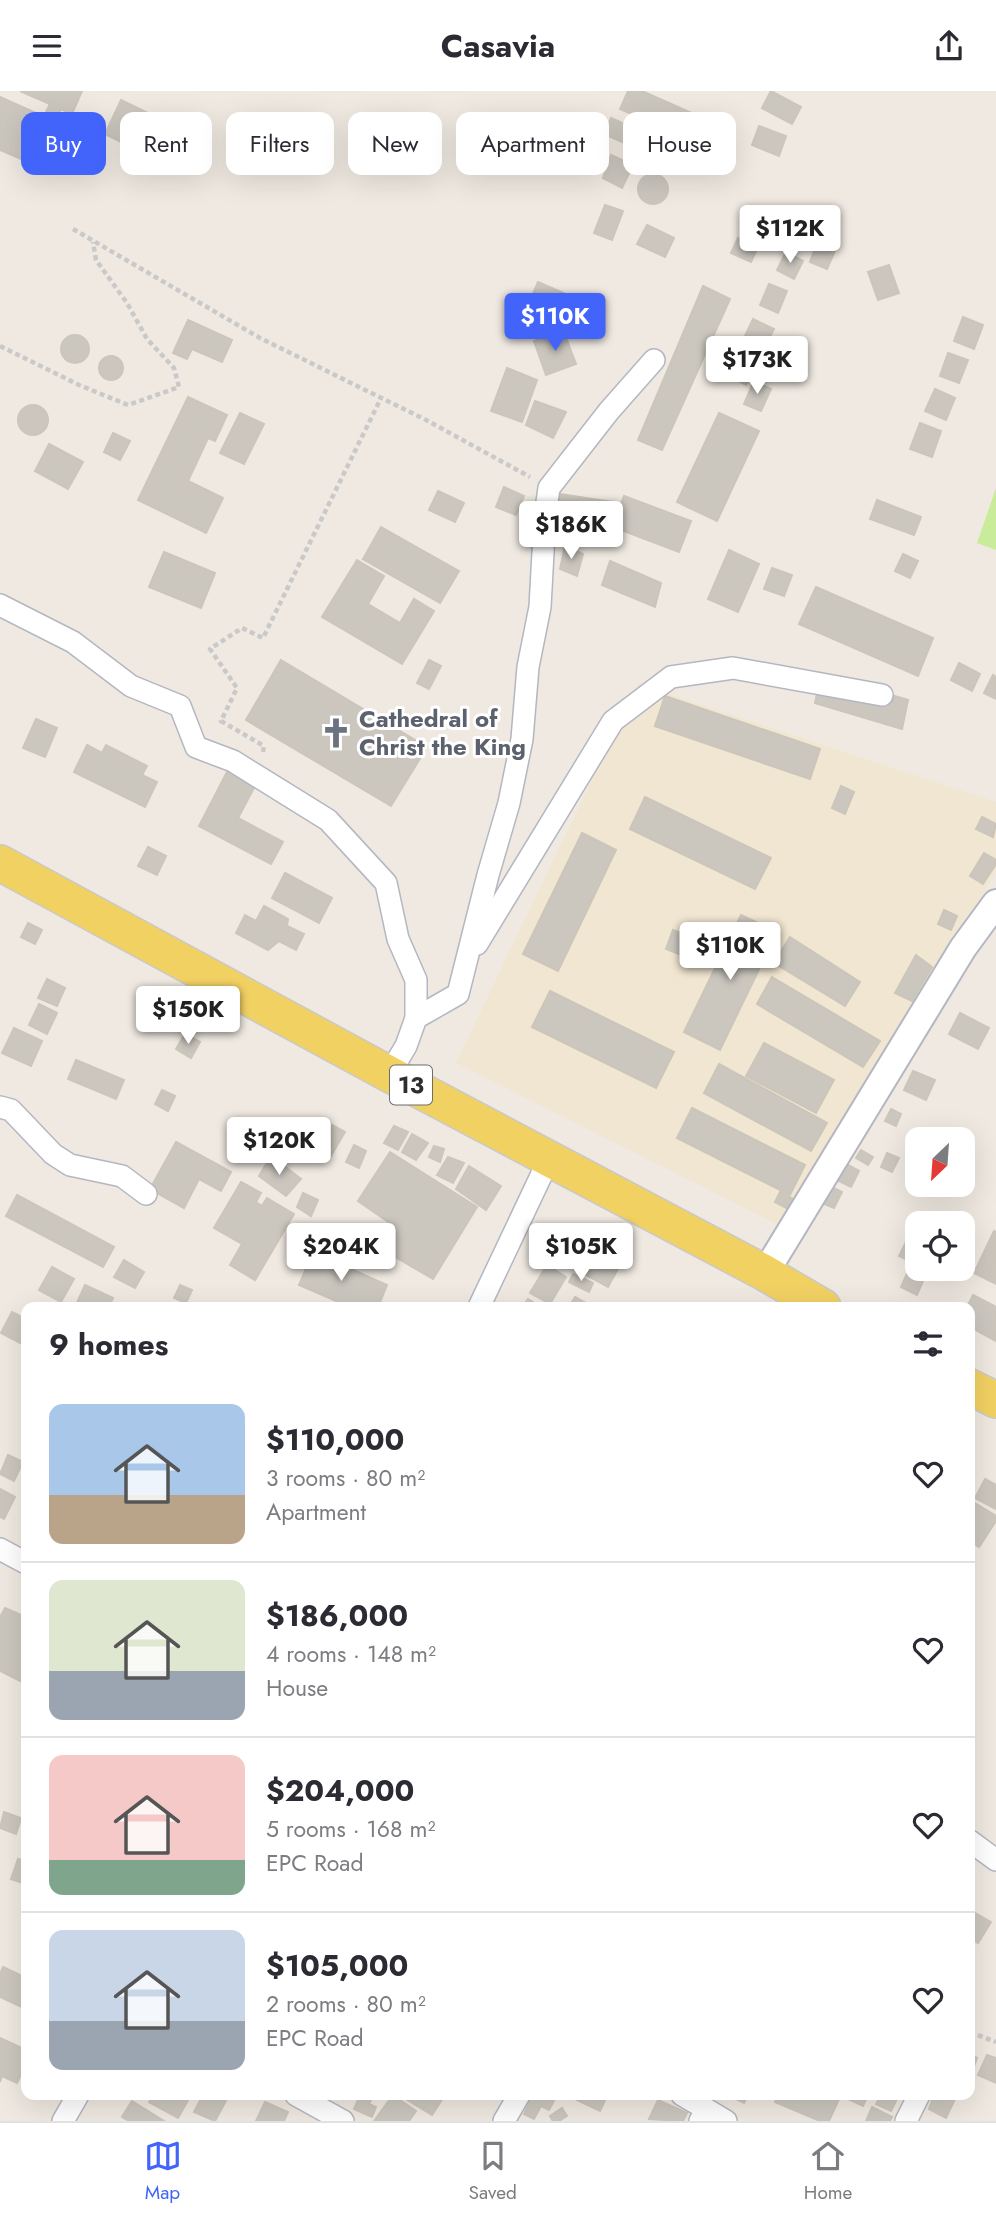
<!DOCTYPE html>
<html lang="en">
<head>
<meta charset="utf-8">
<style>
  body { margin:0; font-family:Jost,sans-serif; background:#f2f2f3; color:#2b2b33; height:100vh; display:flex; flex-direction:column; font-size:26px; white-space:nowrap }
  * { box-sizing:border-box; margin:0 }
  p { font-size:23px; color:#7c7c81 }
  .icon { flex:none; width:38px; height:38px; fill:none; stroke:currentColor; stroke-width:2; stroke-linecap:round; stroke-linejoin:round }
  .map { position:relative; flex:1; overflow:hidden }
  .details { position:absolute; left:21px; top:1211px; width:954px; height:798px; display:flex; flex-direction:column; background:#fff; border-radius:14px; box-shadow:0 7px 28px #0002 }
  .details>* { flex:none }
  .hud { position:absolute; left:21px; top:21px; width:956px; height:63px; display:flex; gap:14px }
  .needle { width:46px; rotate:205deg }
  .fabs { position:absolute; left:905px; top:1036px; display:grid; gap:14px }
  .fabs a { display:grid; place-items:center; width:70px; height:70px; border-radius:14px; background:#fff; box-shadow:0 7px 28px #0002; font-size:35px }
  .price { position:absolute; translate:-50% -60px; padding:0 16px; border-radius:7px; background:#fff; color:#222; font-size:23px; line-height:46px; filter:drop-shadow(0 2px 4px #0008) }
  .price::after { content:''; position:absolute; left:50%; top:42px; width:21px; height:16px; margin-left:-10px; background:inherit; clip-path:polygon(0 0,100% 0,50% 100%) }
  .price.on { background:#4264fb; color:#fff }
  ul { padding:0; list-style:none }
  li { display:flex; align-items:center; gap:21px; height:175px; padding:0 28px }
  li+li { border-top:2px solid #e1e1e2 }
  li span { display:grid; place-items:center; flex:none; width:196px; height:140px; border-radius:14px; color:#555 }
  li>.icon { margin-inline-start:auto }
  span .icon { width:84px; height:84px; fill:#fffc; stroke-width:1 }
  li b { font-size:30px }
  h2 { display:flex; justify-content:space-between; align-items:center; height:84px; padding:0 28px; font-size:30px }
  .tag { padding:0 24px; border-radius:14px; background:#fff; box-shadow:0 7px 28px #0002; font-size:24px; line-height:63px }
  .tag.on { background:#4264fb; color:#fff }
  header { display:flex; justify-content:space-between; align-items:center; height:91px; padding:0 28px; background:#fff; font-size:32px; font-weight:700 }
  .dock { display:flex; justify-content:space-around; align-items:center; height:98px; border-top:2px solid #e1e1e2; background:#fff; font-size:19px; color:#7c7c81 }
  .dock a { display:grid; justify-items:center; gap:4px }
  .dock .on { color:#4264fb }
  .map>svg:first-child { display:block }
</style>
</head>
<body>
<header><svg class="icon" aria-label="menu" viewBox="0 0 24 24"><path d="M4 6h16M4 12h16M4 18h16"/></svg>Casavia<svg class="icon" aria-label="share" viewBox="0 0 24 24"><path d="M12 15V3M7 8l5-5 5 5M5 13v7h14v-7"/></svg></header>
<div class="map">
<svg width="996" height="2030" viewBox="0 0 996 2030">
  <rect width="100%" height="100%" fill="#efe9e1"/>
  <!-- education -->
  <path fill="#f0e6d1" d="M638,593L996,711V781L785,1137L456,972Z"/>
  <!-- pitch -->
  <path fill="#c9ec9a" d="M996,397V459L977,452Z"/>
  <!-- building -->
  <g fill="#cbc7bf" stroke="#cbc5ba" stroke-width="2">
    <path d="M20,0H82L72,23L61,18L57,27L46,21L50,13Z"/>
    <path d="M628,0H642L703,27L693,50L620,18Z"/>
    <path d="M771,0L801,16L792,33L762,17Z"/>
    <path d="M0,6L65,35L46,79L0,59Z"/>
    <path d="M121,9L156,26L139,60L105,43Z"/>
    <path d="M611,27L638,39L631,55L604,43Z"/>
    <path d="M759,35L786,45L779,65L752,54Z"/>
    <path d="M611,64L633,74L622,97L603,87Z"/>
    <circle cx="653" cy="98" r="15"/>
    <path d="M605,114L623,120L612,149L594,142Z"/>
    <path d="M750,125L767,133L763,141L746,133Z"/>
    <path d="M647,134L674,147L665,166L637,153Z"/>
    <path d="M738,147L758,156L751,171L731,162Z"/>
    <path d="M819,147L837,155L827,178L810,171Z"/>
    <path d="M786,161L803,170L794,188L777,179Z"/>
    <path d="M889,174L899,202L878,209L868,181Z"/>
    <path d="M538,191L582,210L572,233L528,214Z"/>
    <path d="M769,193L787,200L778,222L760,214Z"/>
    <path d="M703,195L730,208L662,359L638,349Z"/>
    <path d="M963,226L983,234L974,258L954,250Z"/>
    <path d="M753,228L774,238L764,257L744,247Z"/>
    <path d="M188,229L232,249L222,271L192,258L187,268L173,262Z"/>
    <path d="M563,239L576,273L546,284L534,250Z"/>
    <circle cx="75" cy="258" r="14"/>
    <path d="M735,260L758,270L746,294L725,283Z"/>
    <path d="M948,262L968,269L959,292L940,285Z"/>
    <circle cx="111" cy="277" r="12"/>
    <path d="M507,277L537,289L522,331L491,320Z"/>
    <path d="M754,290L771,298L761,320L744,313Z"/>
    <path d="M935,298L955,307L946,329L925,320Z"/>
    <path d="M188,306L227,324L215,350L208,347L188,390L223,407L206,442L138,409Z"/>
    <path d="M535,310L566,321L553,347L526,334Z"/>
    <circle cx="33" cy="329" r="15"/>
    <path d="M240,322L264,333L244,373L220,362Z"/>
    <path d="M719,322L759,340L717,430L677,411Z"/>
    <path d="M920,332L941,340L932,366L910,358Z"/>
    <path d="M113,342L130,350L120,369L104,361Z"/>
    <path d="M49,353L83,371L68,398L35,380Z"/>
    <path d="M504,396L524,405L516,424L496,416Z"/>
    <path d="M438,400L464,412L455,431L429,419Z"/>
    <path d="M560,403L613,411L610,440L556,433Z"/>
    <path d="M624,405L691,430L679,461L613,436Z"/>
    <path d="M877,409L921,426L914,444L870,428Z"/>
    <path d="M381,436L459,480L440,512L363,468Z"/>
    <path d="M565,455L583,463L577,485L560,478Z"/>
    <path d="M729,459L759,473L738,521L708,508Z"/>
    <path d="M164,461L215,482L201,517L149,496Z"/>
    <path d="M903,463L918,470L910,487L895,480Z"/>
    <path d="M357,469L384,485L368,513L400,532L414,508L434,520L402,573L322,526Z"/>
    <path d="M610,470L661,492L655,516L602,494Z"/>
    <path d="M772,477L792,484L784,505L764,498Z"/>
    <path d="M816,496L933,547L918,585L799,533Z"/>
    <path d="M281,569L427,656L391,715L246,629Z"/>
    <path d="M429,569L441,575L429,598L417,592Z"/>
    <path d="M959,572L980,583L972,600L951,589Z"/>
    <path d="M821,583L908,609L902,638L815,612Z"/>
    <path d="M993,584L996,586V608L984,602Z"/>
    <path d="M665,605L820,658L810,688L655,635Z"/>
    <path d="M36,628L57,637L45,666L23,657Z"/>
    <path d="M87,654L102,662L106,654L147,675L142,684L157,691L145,716L74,681Z"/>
    <path d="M228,679L256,693L238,727L283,751L271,773L199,735Z"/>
    <path d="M841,695L854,701L845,723L832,717Z"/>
    <path d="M645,706L771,767L755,798L630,738Z"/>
    <path d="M982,726L996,733L993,746L976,738Z"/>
    <path d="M582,742L616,759L558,880L523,863Z"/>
    <path d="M148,756L166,765L157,784L138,775Z"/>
    <path d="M984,762L996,769V773L983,793L970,785Z"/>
    <path d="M285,782L332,807L319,832L272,807Z"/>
    <path d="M264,815L288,828L287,835L304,843L296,859L279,850L268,859L236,842L245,824L256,830Z"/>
    <path d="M944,819L957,825L951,839L938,833Z"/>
    <path d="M741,824L777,841L720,959L684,941Z"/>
    <path d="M28,832L42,839L35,853L21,846Z"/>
    <path d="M673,839L696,848L689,867L666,858Z"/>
    <path d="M790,846L860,891L845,915L774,872Z"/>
    <path d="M916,864L932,876L912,910L895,902Z"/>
    <path d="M772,886L880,950L863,976L757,913Z"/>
    <path d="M47,888L65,897L57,915L38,907Z"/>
    <path d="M550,900L674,961L656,997L532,936Z"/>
    <path d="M39,913L57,922L47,943L29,934Z"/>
    <path d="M960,922L989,937L978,958L949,943Z"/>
    <path d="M14,937L42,950L31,975L2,962Z"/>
    <path d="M185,943L200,951L191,967L176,958Z"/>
    <path d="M764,952L834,989L816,1022L746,985Z"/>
    <path d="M76,969L124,989L116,1008L68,988Z"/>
    <path d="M719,973L827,1032L811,1060L704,1002Z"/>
    <path d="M913,980L935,989L926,1009L904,999Z"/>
    <path d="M162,999L175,1005L168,1020L155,1013Z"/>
    <path d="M692,1017L805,1074L790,1104L677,1047Z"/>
    <path d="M891,1018L901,1023L896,1035L885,1030Z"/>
    <path d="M330,1033L345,1041L331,1065L317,1057Z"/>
    <path d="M394,1035L408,1041L398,1059L384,1052Z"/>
    <path d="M412,1043L428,1052L416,1069L402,1061Z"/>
    <path d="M176,1051L231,1081L221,1100L199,1088L184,1117L150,1098Z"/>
    <path d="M354,1054L366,1060L359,1077L346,1071Z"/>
    <path d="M434,1055L444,1058L440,1071L429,1066Z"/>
    <path d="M861,1059L873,1066L868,1074L856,1067Z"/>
    <path d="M390,1061L477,1116L433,1188L380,1157L394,1135L358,1110Z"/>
    <path d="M887,1062L899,1067L892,1081L881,1076Z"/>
    <path d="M271,1065L301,1088L286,1105L259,1085Z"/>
    <path d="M448,1066L464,1072L453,1092L437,1084Z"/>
    <path d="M843,1071L859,1080L851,1096L835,1088Z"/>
    <path d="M469,1075L501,1095L486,1119L456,1098Z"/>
    <path d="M241,1091L261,1102L256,1111L262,1115L267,1107L294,1123L255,1189L230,1174L242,1153L214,1137Z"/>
    <path d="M825,1093L842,1101L834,1117L817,1110Z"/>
    <path d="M780,1101L793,1108L788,1118L775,1111Z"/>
    <path d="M303,1102L318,1109L311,1125L297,1116Z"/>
    <path d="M17,1104L114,1156L103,1176L6,1125Z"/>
    <path d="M581,1139L626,1163L608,1196L564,1172Z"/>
    <path d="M994,1140L996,1141V1193L974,1182Z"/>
    <path d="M907,1149L917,1154V1173L899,1165Z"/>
    <path d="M313,1161L387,1194L378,1216L362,1209L359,1216H350L299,1194Z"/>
    <path d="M124,1169L144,1181L135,1197L114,1186Z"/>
    <path d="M547,1174L566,1186L550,1213L530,1202Z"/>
    <path d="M52,1176L74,1188L61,1211L39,1199Z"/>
    <path d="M910,1176L926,1183L917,1204L901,1196Z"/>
    <path d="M573,1183L593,1192L589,1201L569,1191Z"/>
    <path d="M85,1194L113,1207L109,1216H75Z"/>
    <path d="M180,1194L192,1199L186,1212L174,1207Z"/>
    <path d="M973,1204L996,1216V1250L970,1236V1216H967Z"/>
    <path d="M575,1206L586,1212L583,1216H569Z"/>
    <path d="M528,1208L541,1216H522Z"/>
    <path d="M12,1221L26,1228V1255L1,1242Z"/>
    <path d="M8,1364L23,1371L14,1390L0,1383Z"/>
    <path d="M985,1388L996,1394V1418L975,1407Z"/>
    <path d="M0,1398L15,1406L4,1428L0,1426Z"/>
    <path d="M975,1412L996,1425V1430L979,1456L970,1450V1421Z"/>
    <path d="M5,1517L26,1526L23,1538L26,1540V1593L0,1580V1526Z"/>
    <path d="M4,1721L21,1727L16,1743L0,1737Z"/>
    <path d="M18,1768L26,1770V1793L11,1788Z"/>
    <path d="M970,1819L991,1831L978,1852L970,1847Z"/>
    <path d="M3,1876L26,1887V1918L0,1906V1883Z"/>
    <path d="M0,1947L26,1959V1973L17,1992L2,1985L0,1991Z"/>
    <path d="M970,1963L977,1967L970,1986Z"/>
    <path d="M987,1964L996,1967V1992L978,1984Z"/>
    <path d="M153,2004H191L178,2027L149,2011Z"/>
    <path d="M203,2004H229L215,2030L194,2021Z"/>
    <path d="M360,2004H373L369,2013L376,2016L372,2026L354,2018Z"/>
    <path d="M393,2004L416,2020L409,2030H374Z"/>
    <path d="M399,2004H445L432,2024Z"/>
    <path d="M527,2004H557L549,2019L541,2015L534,2028L524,2023L530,2010L525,2008Z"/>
    <path d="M580,2004H600L606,2007L600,2020L577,2009Z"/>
    <path d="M728,2004H748L744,2012Z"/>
    <path d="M778,2004H830L839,2008L829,2030H820L775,2011Z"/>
    <path d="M849,2004H868L863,2015L848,2008Z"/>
    <path d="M881,2004H888L897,2008L891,2020L876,2013Z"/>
    <path d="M934,2004H946L955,2008L946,2027L929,2018Z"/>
    <path d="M658,2009L687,2022L683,2030L649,2028Z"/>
    <path d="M132,2010L164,2030H129L122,2026Z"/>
    <path d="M265,2011L288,2021L284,2030H256Z"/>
    <path d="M872,2016L892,2026L890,2030H866Z"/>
    <path d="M562,2017L567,2025L559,2030H553L550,2025Z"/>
  </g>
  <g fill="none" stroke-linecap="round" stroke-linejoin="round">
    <!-- minor casing -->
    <g stroke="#b4b7c1" stroke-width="24">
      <g id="minor">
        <path d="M0,514L73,551L131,595L180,615L196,656L233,670L328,729L386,792L398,848L416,889V927L406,955L389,983"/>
        <path d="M477,853L613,630L671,586L733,577L882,604"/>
        <path d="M416,927L458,903L488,784L509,712L522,648L528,576L540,516L545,425L549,397L609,320L654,269"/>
        <path d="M0,1016L11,1019L53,1063L70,1074L122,1085L146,1103"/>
        <path d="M479,1216L549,1068"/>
        <path d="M0,1458L26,1472"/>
        <path d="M970,1750L996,1769"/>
        <path d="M296,2004L343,2030"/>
        <path d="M682,2004L706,2018"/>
        <path d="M63,2030L78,2004"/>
        <path d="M504,2030L519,2004"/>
        <path d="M700,2030L706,2018L726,2030"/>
        <path d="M906,2030L919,2004"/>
      </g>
    </g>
    <!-- tertiary casing -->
    <g stroke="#b4b7c1" stroke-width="30">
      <path id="tertiary" d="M765,1182L963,857L996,812"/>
    </g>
    <!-- primary casing -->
    <g stroke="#c9c9c9" stroke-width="38">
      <g id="primary">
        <path d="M0,772L389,983L765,1182L823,1216"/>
        <path d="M970,1296L996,1309"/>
      </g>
    </g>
    <!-- path -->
    <g stroke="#c9c9c9" stroke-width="4.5" stroke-dasharray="5 3.5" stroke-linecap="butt">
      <path d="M73,138L260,247L428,330L530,386"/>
      <path d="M0,255L79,294L128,314L179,296L174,277L147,248L127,212L96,169L93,151"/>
      <path d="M263,661L264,655L221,630L237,597L210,558L242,537L263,547L381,307"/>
      <path d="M970,1941L996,1951"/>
    </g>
    <!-- minor -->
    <use href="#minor" stroke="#fff" stroke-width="21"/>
    <!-- tertiary -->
    <use href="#tertiary" stroke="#fff" stroke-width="26"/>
    <!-- primary -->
    <use href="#primary" stroke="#f2d163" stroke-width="35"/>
  </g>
  <!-- icons -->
  <defs>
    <g id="church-bare" transform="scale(2.415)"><path d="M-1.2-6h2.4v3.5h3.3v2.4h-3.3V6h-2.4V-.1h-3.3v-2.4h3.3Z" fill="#6b7280" stroke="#fff" stroke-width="2.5" paint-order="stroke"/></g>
  </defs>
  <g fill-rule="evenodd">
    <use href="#church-bare" x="336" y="642"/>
  </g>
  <g text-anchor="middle" stroke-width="6" stroke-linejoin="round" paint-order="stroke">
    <!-- shield labels -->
    <rect fill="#fff" stroke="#6d6d6d" stroke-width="2" x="390" y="974.5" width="42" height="39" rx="5"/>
    <g font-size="23" font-weight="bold" fill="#2e2e2e">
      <text x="411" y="1002">13</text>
    </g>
    <!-- worship labels -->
    <g font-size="24" font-weight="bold" fill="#5b616d" stroke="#fff" text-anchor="start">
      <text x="359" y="636">Cathedral of<tspan x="359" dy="28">Christ the King</tspan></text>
    </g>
  </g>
</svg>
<div class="fabs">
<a><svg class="needle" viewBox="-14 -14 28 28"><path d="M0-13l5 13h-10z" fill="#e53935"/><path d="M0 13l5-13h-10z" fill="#7c7c81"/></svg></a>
<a><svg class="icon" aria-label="locate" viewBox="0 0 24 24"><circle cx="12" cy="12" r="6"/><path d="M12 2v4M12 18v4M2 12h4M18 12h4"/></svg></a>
</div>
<b class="price" style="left:790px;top:174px">$112K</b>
<b class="price on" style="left:555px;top:262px">$110K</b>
<b class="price" style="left:757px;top:305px">$173K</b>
<b class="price" style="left:571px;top:470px">$186K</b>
<b class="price" style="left:730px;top:891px">$110K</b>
<b class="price" style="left:188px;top:955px">$150K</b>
<b class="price" style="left:279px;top:1086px">$120K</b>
<b class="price" style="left:341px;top:1192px">$204K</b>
<b class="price" style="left:581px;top:1192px">$105K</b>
<div class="hud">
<a class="tag on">Buy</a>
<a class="tag">Rent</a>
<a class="tag">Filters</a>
<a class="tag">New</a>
<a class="tag">Apartment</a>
<a class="tag">House</a>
</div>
<section class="details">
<h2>9 homes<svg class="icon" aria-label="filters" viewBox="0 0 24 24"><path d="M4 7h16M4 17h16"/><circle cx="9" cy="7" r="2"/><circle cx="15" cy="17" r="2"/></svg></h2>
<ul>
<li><span style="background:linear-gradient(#a9c7e8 65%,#b9a48a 0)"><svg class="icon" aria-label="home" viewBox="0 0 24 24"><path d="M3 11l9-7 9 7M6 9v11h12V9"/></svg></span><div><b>$110,000</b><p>3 rooms · 80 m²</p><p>Apartment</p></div><svg class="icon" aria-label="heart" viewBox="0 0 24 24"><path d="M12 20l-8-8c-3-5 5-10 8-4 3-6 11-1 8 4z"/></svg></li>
<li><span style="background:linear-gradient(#dfe7d0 65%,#9aa5b1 0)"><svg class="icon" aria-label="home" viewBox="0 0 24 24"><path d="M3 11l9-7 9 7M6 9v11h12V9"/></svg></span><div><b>$186,000</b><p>4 rooms · 148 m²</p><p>House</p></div><svg class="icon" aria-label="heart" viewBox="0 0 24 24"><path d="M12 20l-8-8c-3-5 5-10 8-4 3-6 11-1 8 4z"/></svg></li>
<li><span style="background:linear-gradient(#f6c9c9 75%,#7fa58c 0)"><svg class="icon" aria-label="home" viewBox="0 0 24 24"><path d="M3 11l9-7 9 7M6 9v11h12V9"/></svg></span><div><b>$204,000</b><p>5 rooms · 168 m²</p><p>EPC Road</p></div><svg class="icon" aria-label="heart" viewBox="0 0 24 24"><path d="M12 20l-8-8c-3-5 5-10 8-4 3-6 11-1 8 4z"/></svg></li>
<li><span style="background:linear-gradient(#c9d6e8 65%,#9aa5b1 0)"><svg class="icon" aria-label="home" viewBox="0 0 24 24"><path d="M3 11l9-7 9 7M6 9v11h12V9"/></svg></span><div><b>$105,000</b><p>2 rooms · 80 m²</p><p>EPC Road</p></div><svg class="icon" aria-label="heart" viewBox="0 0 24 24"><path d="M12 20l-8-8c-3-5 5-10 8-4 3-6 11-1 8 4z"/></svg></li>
</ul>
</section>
</div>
<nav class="dock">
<a class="on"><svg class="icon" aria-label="map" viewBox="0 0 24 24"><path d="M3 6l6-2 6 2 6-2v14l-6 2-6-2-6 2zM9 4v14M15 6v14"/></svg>Map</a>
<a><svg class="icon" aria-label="saved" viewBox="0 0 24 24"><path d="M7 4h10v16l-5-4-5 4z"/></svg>Saved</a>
<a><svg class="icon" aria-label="home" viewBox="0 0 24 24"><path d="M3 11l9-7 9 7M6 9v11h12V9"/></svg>Home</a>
</nav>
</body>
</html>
